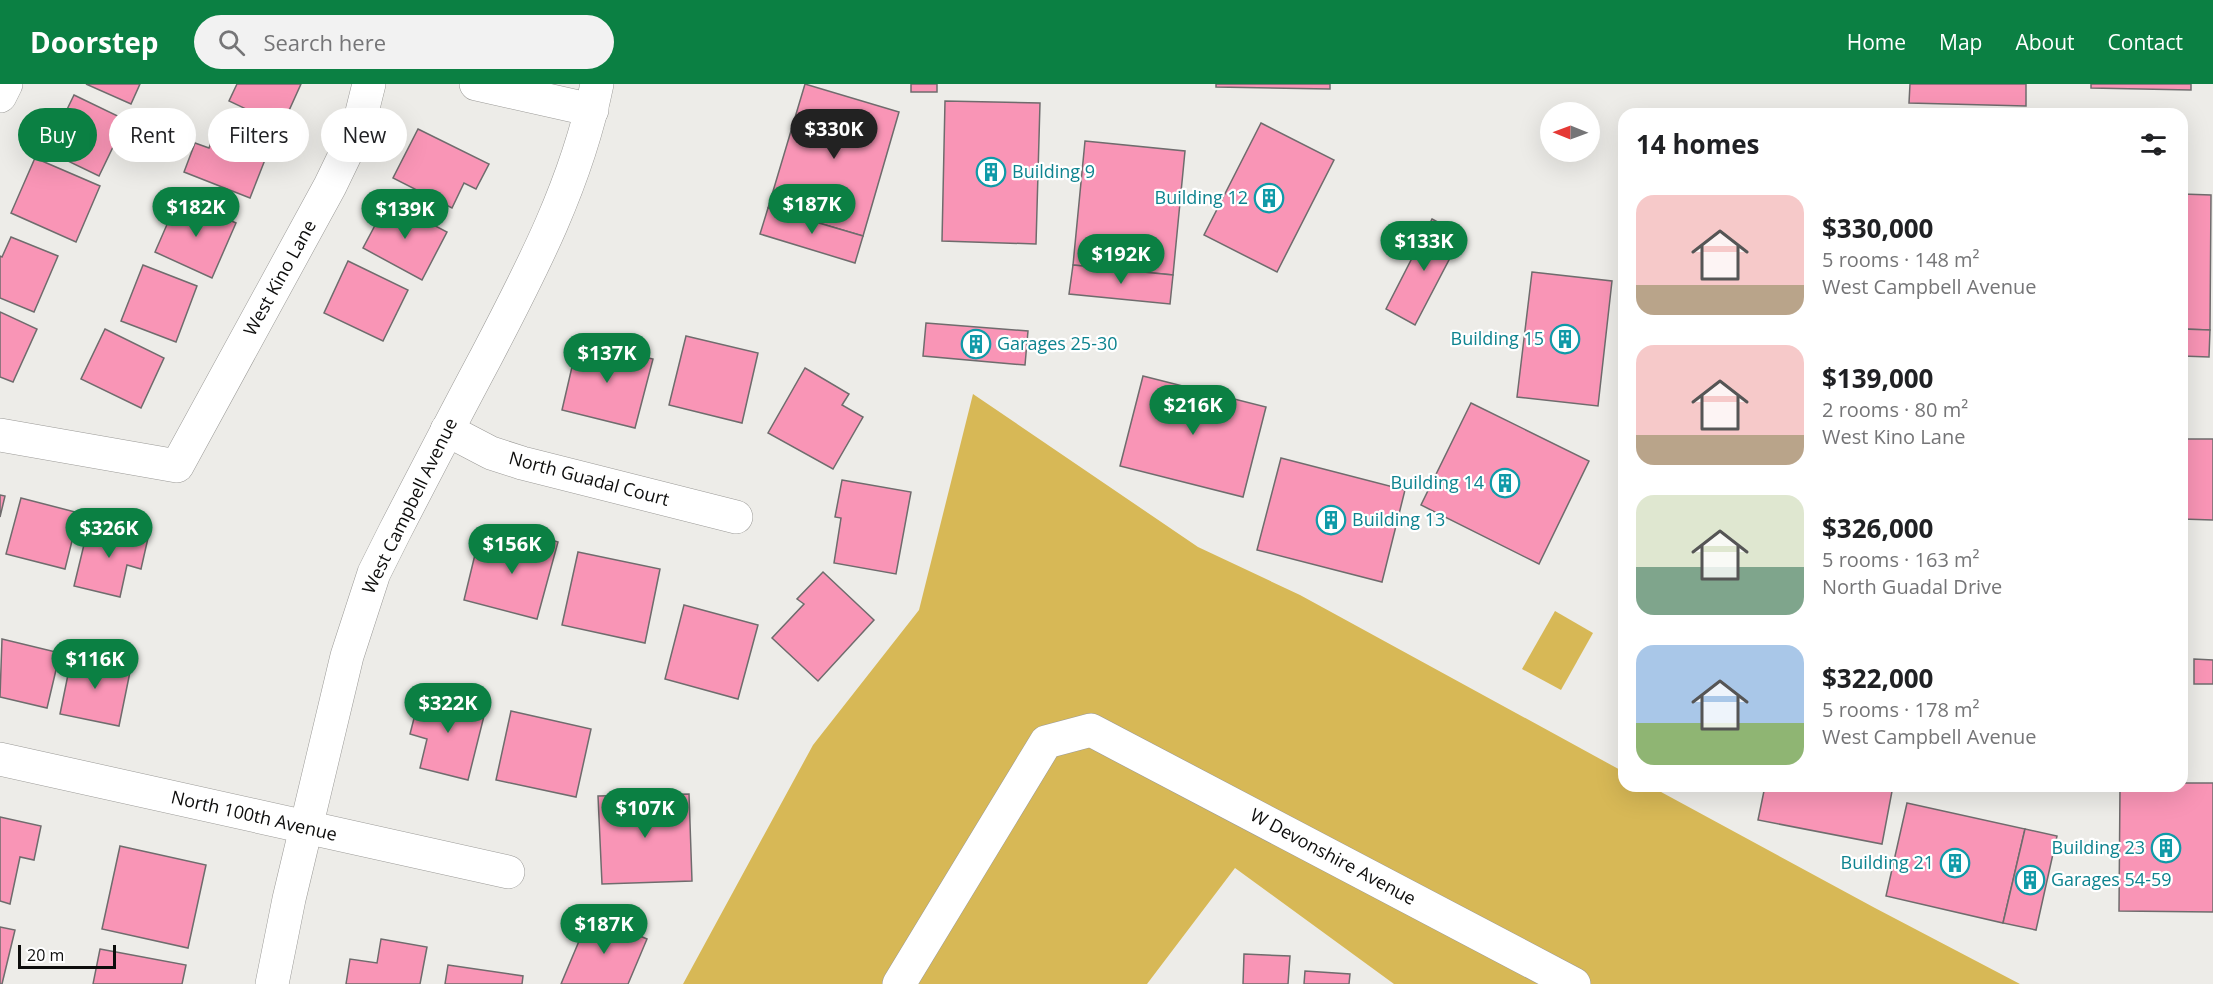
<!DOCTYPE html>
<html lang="en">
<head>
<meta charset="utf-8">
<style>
  body { margin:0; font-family:"Open Sans",sans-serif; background:#f2f2f2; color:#202124; height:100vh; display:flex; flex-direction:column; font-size:22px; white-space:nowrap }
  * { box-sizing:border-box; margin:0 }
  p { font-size:20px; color:#757577 }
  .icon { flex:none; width:33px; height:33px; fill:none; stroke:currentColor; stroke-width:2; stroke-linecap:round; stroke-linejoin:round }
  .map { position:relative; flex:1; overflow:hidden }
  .sheet { position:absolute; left:1618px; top:24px; width:570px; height:684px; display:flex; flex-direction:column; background:#fff; border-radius:18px; box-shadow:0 6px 24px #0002 }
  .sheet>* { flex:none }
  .hud { position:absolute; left:18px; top:24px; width:570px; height:54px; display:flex; gap:12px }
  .needle { width:39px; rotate:271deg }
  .tools { position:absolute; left:1540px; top:18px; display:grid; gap:12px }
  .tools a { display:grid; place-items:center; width:60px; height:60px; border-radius:50%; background:#fff; box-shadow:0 6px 24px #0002; font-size:30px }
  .scale { position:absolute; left:18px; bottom:15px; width:98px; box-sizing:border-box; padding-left:6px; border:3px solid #0d0d0c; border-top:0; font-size:16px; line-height:21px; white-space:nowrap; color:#0d0d0c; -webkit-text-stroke:4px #fff; paint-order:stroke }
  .price { position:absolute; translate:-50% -51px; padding:0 14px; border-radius:21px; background:#0b8043; color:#fff; font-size:20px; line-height:39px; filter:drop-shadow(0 2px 3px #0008) }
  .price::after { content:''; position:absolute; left:50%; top:36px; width:18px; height:14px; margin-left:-9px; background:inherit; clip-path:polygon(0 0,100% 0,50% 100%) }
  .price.on { background:#222; color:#fff }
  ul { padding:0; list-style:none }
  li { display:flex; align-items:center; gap:18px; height:150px; padding:0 18px }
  li span { display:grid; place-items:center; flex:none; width:168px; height:120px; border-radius:18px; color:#555 }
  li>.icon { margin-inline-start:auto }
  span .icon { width:72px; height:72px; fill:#fffc; stroke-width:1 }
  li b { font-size:26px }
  h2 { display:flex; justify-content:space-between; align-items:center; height:72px; padding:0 18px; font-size:26px }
  .tag { padding:0 21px; border-radius:27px; background:#fff; box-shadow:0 6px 24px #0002; font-size:21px; line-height:54px }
  .tag.on { background:#0b8043; color:#fff }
  header { display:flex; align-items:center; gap:36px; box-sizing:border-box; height:84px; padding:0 30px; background:#0b8043; color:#fff }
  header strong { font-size:28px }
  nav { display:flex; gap:33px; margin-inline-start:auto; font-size:21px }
  .search { width:420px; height:54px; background:#f2f2f2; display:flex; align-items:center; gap:15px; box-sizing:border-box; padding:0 21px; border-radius:33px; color:#757577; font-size:22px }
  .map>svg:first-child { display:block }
</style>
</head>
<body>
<header>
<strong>Doorstep</strong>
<div class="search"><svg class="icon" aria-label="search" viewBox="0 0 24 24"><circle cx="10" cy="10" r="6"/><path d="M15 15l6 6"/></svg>Search here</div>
<nav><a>Home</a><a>Map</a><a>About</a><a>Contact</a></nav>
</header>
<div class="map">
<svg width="2213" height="900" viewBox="0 0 2213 900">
  <rect width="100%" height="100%" fill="#edece8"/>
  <!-- green -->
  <g fill="#d7b856">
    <path d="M973,310L1198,463L1300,511L1624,688V702H1650L1875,824L2020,900H1394L1235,784L1147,900H683L813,661L919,526Z"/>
    <path d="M1555,527L1593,549L1561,606L1522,585Z"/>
  </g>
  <!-- building -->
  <g fill="#f995b6" stroke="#6f6c6d" stroke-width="1.5">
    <path d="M86,0H140L131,20Z"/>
    <path d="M237,0H301L282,42L229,17Z"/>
    <path d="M805,0L899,28L863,152L768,124Z"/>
    <rect x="911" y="0" width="26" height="8"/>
    <path d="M1216,0H1330V5L1216,3Z"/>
    <path d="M1910,0H2026V22L1909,19Z"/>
    <path d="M2091,0H2191V6L2091,4Z"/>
    <path d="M74,11L126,36L99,92L47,67Z"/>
    <path d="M945,17L1040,19L1036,160L942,157Z"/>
    <path d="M219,37L272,58L250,114L184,88L195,59L209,64Z"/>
    <path d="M1261,39L1334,76L1277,188L1204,151Z"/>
    <path d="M418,45L489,80L476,105L464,99L452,124L393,94Z"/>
    <path d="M1085,57L1185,67L1173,191L1073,181Z"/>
    <path d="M35,74L100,102L76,158L11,129Z"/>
    <path d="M2182,110L2211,111L2210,246L2182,245Z"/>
    <path d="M179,113L236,139L212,194L155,168Z"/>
    <path d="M388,117L447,148L422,196L363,164Z"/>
    <path d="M768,124L863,152L855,179L760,150Z"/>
    <path d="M1432,135L1462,151L1415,241L1386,225Z"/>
    <path d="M11,153L58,172L34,228L0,214V172L2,173Z"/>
    <path d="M348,177L408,206L383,257L324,229Z"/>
    <path d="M143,181L197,202L176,258L121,237Z"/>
    <path d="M1073,181L1173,191L1170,220L1069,210Z"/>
    <path d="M1532,188L1612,197L1598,322L1517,313Z"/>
    <path d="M0,228L37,245L13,298L0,293Z"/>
    <path d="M926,239L1028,247L1025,281L923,272Z"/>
    <path d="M105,245L164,274L141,324L81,295Z"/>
    <path d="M2182,245L2210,246L2209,273L2182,272Z"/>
    <path d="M686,252L758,269L742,339L669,321Z"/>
    <path d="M578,257L653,275L635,344L562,326Z"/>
    <path d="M805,284L849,310L842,321L863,333L833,385L768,349Z"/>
    <path d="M1143,292L1266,323L1243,413L1120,382Z"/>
    <path d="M1471,319L1589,377L1539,480L1421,421Z"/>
    <path d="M2182,355H2213V436L2182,435Z"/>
    <path d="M1281,374L1405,406L1382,498L1257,466Z"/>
    <path d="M842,396L911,408L896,490L834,479L841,434L835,433Z"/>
    <path d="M0,411L5,412L0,433Z"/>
    <path d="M21,414L79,429L65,485L6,470Z"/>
    <path d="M89,440L148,454L141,485L127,481L120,513L74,502Z"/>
    <path d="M528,449L558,458L537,535L464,516L479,454L523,466Z"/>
    <path d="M578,468L660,485L645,559L562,541Z"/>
    <path d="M823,488L874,536L818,597L772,554L804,520L797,515Z"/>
    <path d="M684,521L758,541L738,615L665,595Z"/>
    <path d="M2,555L60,569L47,624L0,613Z"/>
    <path d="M72,571L131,583L119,642L60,630Z"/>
    <path d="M2194,575L2213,576V600H2194Z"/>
    <path d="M421,607L486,624L468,696L420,684L427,655L410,650Z"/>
    <path d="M511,627L591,645L576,713L496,696Z"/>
    <path d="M1624,646V664L1621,663Z"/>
    <path d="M2182,699H2213V828L2119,827L2120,702H2182Z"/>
    <path d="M1765,702H1893L1882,760L1758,736Z"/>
    <path d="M689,710L692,797L602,800L598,712Z"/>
    <path d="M1907,719L2025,745L2003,839L1886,812Z"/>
    <path d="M0,733L41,742L34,776L20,773L10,820L0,817Z"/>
    <path d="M2025,745L2057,752L2036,846L2003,839Z"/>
    <path d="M120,762L206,781L188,864L102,845Z"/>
    <path d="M590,831L647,855L628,900H561Z"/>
    <path d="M0,843L15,846L2,900H0Z"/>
    <path d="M381,855L427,863L420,900H346L350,875L377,879Z"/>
    <path d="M100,865L186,881L182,900H93Z"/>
    <path d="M1244,870L1290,872L1288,900H1243Z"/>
    <path d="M448,881L523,892L522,900H445Z"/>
    <path d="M1305,887L1350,890L1349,900H1304Z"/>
  </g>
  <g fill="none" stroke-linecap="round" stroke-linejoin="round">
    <!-- minor casing -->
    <g stroke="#9b9a97" stroke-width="34">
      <g id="minor">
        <path d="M476,0L592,26"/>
        <path d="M0,12L6,0"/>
        <path d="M447,346L491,369L522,379L736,433"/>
        <path d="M0,351L177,382L330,102L358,44L369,0"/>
        <path d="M0,675L508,788"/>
        <path d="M899,900L1046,658L1091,646L1574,900"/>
      </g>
    </g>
    <!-- tertiary casing -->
    <g stroke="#9b9a97" stroke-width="34">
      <path id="tertiary" d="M272,900L289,815L347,572L374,489L395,447C425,389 455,331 486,273C532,185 577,99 597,0"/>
    </g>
    <!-- minor -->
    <use href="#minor" stroke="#fff" stroke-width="33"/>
    <!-- tertiary -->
    <use href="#tertiary" stroke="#fff" stroke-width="33"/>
  </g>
  <!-- icons -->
  <defs>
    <g id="building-ring" transform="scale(1.5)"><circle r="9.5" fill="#fff" stroke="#0f9aa8" stroke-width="1.5"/><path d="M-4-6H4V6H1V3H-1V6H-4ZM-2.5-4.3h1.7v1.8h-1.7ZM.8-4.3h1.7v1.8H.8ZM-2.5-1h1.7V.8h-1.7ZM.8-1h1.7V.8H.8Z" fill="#0f9aa8"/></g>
  </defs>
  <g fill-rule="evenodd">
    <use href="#building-ring" x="991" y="88"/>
    <use href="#building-ring" x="1269" y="114"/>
    <use href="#building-ring" x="1565" y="255"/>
    <use href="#building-ring" x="976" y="260"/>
    <use href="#building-ring" x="1505" y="399"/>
    <use href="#building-ring" x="1331" y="436"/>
    <use href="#building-ring" x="2166" y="764"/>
    <use href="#building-ring" x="1955" y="779"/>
    <use href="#building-ring" x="2030" y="796"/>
  </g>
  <g text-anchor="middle" stroke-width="4.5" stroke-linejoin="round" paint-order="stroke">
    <!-- culture labels -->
    <g font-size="18" fill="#0d838f" stroke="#fff" text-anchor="end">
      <text x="1012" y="94" text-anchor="start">Building 9</text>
      <text x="1248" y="120">Building 12</text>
      <text x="1544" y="261">Building 15</text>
      <text x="997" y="266" text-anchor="start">Garages 25-30</text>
      <text x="1484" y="405">Building 14</text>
      <text x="1352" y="442" text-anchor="start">Building 13</text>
      <text x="2145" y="770">Building 23</text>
      <text x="1934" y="785">Building 21</text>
      <text x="2051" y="802" text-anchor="start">Garages 54-59</text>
    </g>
    <!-- street labels -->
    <g font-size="18" fill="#0d0d0c" stroke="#fff">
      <text transform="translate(280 194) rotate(-61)" y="6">West Kino Lane</text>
      <text transform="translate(589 395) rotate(15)" y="6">North Guadal Court</text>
      <text transform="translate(410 422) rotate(-64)" y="6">West Campbell Avenue</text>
      <text transform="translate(254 732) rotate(13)" y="6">North 100th Avenue</text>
      <text transform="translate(1333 773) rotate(28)" y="6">W Devonshire Avenue</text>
    </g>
  </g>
</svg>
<div class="tools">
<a><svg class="needle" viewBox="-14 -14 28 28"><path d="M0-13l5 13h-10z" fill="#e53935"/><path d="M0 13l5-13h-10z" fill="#757577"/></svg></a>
</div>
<div class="scale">20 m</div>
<b class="price on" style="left:834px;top:76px">$330K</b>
<b class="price" style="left:812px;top:151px">$187K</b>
<b class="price" style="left:196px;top:154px">$182K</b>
<b class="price" style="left:405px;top:156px">$139K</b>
<b class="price" style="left:1424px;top:188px">$133K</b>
<b class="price" style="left:1121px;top:201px">$192K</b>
<b class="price" style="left:607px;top:300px">$137K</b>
<b class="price" style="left:1193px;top:352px">$216K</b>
<b class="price" style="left:109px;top:475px">$326K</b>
<b class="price" style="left:512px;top:491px">$156K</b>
<b class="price" style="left:95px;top:606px">$116K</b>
<b class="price" style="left:448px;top:650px">$322K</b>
<b class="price" style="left:645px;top:755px">$107K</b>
<b class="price" style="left:604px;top:871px">$187K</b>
<div class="hud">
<a class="tag on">Buy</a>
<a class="tag">Rent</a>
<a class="tag">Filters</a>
<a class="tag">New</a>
</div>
<section class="sheet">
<h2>14 homes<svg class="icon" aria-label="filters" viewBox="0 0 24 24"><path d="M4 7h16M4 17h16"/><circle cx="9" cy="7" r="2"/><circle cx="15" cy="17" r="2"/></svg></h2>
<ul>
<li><span style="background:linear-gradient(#f6c9c9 75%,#b9a48a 0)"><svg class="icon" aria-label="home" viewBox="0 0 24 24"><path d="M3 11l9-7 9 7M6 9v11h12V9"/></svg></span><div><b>$330,000</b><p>5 rooms · 148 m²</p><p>West Campbell Avenue</p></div></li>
<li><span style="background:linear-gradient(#f6c9c9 75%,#b9a48a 0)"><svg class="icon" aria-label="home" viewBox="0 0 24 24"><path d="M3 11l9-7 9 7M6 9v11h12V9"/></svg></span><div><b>$139,000</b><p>2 rooms · 80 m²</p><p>West Kino Lane</p></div></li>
<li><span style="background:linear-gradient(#dfe7d0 60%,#7fa58c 0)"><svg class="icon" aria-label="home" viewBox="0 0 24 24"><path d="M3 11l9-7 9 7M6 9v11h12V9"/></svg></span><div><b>$326,000</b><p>5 rooms · 163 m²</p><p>North Guadal Drive</p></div></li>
<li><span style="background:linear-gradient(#a9c7e8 65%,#8fb573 0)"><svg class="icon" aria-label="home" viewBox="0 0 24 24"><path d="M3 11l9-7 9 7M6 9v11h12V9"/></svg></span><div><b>$322,000</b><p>5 rooms · 178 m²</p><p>West Campbell Avenue</p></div></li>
</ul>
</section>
</div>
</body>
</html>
